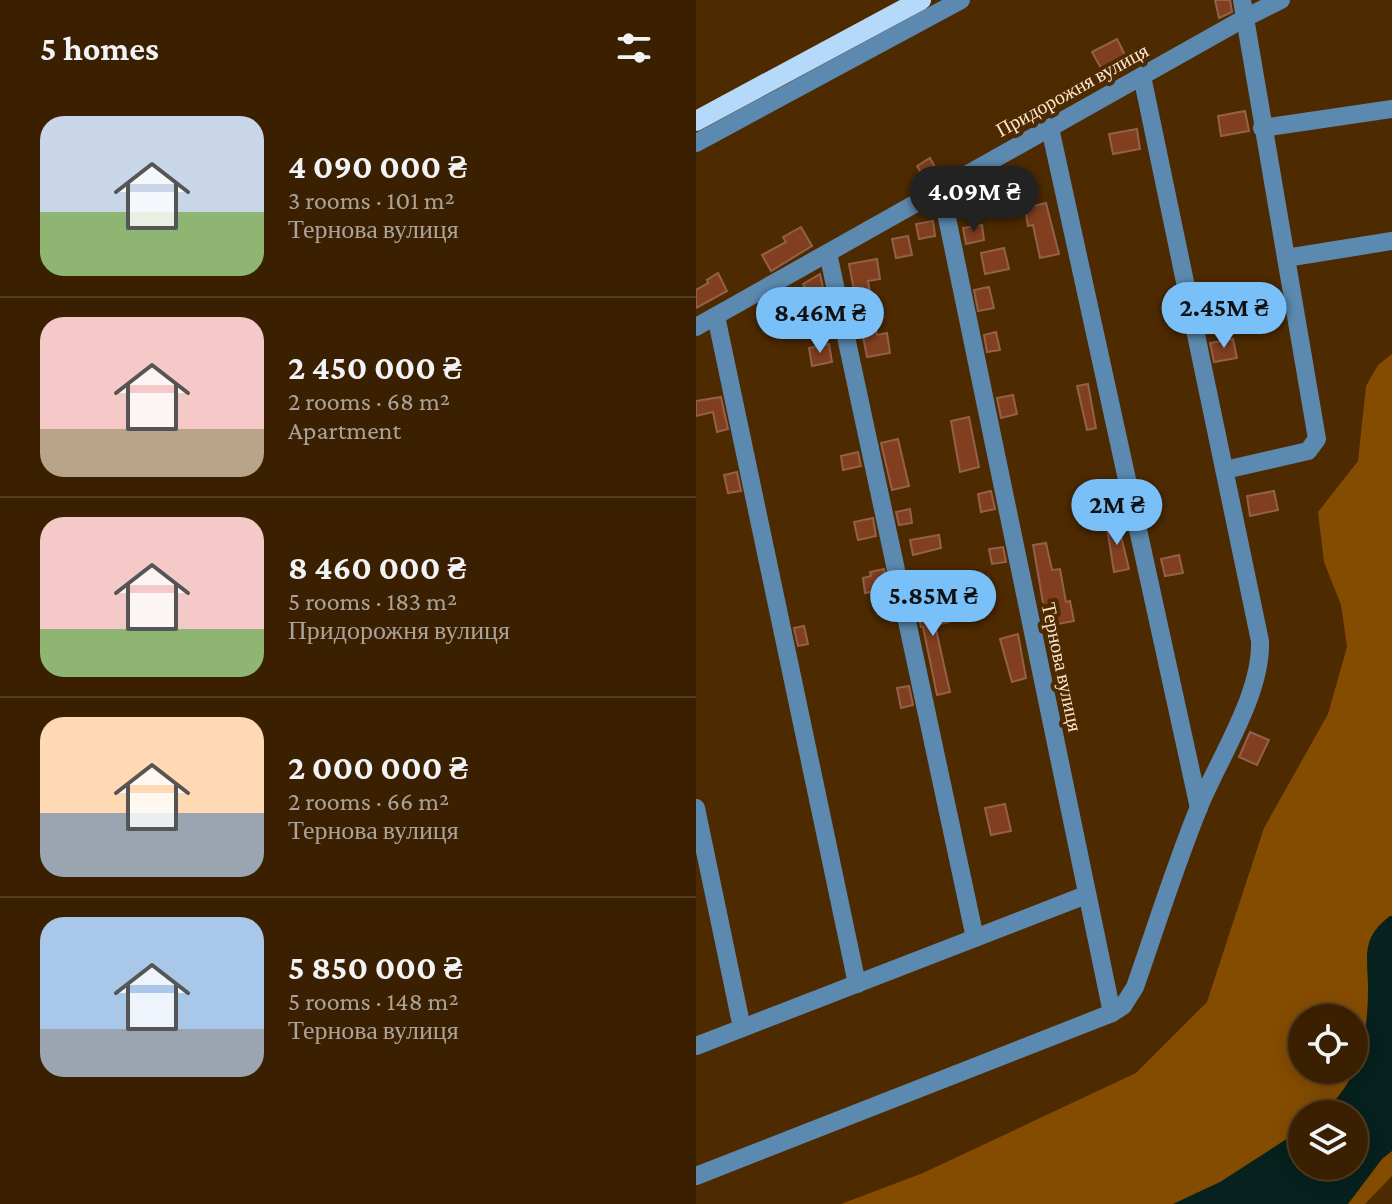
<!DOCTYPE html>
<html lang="en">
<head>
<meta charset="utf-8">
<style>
  body { margin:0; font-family:"Crimson Pro",serif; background:#452d0f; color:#f1f3f6; height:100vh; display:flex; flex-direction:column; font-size:30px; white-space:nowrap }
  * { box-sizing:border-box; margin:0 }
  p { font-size:26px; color:#aba399 }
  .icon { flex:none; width:44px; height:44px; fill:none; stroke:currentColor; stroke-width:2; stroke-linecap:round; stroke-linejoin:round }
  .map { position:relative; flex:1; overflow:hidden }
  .panel { display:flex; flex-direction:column; background:#3a2000; width:696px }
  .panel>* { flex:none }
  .buttons { position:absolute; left:592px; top:1004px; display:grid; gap:16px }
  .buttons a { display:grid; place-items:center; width:80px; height:80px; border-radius:50%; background:#3a2000; box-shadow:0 4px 20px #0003,0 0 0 2px #543e22; font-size:40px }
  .price { position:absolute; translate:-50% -68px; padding:0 18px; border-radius:28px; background:#79bff8; color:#111; font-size:26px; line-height:52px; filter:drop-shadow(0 2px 4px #0008) }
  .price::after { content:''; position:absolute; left:50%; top:48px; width:24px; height:18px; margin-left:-12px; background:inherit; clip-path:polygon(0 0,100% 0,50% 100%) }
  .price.on { background:#222; color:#fff }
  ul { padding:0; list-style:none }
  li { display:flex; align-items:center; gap:24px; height:200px; padding:0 40px }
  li+li { border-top:2px solid #543e22 }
  li span { display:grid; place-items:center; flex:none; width:224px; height:160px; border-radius:24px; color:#555 }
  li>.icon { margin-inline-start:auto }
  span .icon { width:96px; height:96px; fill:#fffc; stroke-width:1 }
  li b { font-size:34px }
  h2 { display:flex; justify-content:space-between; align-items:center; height:96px; padding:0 40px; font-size:34px }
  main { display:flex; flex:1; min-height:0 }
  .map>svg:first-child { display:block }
</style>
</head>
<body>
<main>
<section class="panel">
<h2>5 homes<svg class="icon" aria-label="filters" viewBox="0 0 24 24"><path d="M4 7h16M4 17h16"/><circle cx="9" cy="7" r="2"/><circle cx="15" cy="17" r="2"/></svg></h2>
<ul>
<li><span style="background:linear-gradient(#c9d6e8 60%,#8fb573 0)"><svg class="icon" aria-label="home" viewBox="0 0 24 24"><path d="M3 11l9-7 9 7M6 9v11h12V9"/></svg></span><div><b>4 090 000 ₴</b><p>3 rooms · 101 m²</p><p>Тернова вулиця</p></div></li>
<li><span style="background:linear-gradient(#f6c9c9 70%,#b9a48a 0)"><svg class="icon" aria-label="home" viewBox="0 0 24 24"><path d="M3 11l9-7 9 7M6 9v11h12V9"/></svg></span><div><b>2 450 000 ₴</b><p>2 rooms · 68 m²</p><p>Apartment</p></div></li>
<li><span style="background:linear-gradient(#f6c9c9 70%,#8fb573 0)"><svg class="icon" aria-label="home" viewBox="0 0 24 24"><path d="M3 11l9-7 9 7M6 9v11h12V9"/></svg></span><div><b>8 460 000 ₴</b><p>5 rooms · 183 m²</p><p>Придорожня вулиця</p></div></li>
<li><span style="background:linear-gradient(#ffd9b3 60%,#9aa5b1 0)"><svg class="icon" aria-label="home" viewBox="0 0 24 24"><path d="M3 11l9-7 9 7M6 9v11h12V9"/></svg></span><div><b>2 000 000 ₴</b><p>2 rooms · 66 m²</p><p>Тернова вулиця</p></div></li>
<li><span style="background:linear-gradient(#a9c7e8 70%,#9aa5b1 0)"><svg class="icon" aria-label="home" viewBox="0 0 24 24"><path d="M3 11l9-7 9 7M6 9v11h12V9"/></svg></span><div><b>5 850 000 ₴</b><p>5 rooms · 148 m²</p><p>Тернова вулиця</p></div></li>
</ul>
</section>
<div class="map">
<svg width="696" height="1204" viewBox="0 0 696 1204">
  <rect width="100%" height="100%" fill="#4e2a00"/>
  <!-- green -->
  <path fill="#844c00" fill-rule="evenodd" d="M696,354V1176L669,1204H145L227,1173L440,1073L511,1002L568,828L632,714L651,647L645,605L628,562L622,512L662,461L670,386L682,365ZM606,1018H658V1070H606ZM606,1114H658V1166H606Z"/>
  <!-- water -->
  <path fill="#06211e" d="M694,916H696V1151L686,1159L652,1204H477L524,1182L606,1129V1166H658V1114H625C643,1098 656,1081 663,1057C670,1036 672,1011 672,989C672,956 664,939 694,916Z"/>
  <!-- building -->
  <g fill="#813f20" stroke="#93604a" stroke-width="2">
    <path d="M519,0H534L536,12L523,18Z"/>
    <path d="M421,39L430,57L406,70L396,52Z"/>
    <path d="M549,111L553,131L525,136L522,116Z"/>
    <path d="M441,129L444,149L417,154L413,134Z"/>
    <path d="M234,158L244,176L231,183L221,166Z"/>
    <path d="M350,203L363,254L344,258L337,225L332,226L329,208Z"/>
    <path d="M237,221L239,236L223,239L220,224Z"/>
    <path d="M286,225L288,240L270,244L267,228Z"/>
    <path d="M105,227L116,246L75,271L66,255L90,242L87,237Z"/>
    <path d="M212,236L216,255L200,258L196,239Z"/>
    <path d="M308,248L313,269L289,274L285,253Z"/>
    <path d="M181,259L184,279L172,281L181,335L191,333L194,353L171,357L153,264Z"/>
    <path d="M22,273L31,291L0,308V290L12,283L11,280Z"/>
    <path d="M124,274L128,292L116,299L107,284Z"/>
    <path d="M293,287L298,308L282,311L278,290Z"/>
    <path d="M300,332L304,350L291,352L288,335Z"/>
    <path d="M537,339L541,358L518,362L514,343Z"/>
    <path d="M133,344L136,362L116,366L113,348Z"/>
    <path d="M392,384L400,428L391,430L381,386Z"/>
    <path d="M317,395L321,414L305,418L301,398Z"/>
    <path d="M25,397L32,429L21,432L17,412L0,416V401Z"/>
    <path d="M273,417L283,467L264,472L255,421Z"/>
    <path d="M202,439L213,486L196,490L185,443Z"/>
    <path d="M162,452L165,466L147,470L145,456Z"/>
    <path d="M41,472L45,491L32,493L28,475Z"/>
    <path d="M417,486L421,505L410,508L406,488Z"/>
    <path d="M295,491L299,509L285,512L282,494Z"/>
    <path d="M578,491L582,510L554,516L551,496Z"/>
    <path d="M214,509L216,523L203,525L200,512Z"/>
    <path d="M177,518L180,536L162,540L158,522Z"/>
    <path d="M421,519L433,569L418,572L410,521Z"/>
    <path d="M243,535L245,548L217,555L214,540Z"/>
    <path d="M350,543L356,570L364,569L370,602L374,601L378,621L351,626L337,545Z"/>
    <path d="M307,547L310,562L296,564L293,549Z"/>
    <path d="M483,555L487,573L469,576L465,559Z"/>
    <path d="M188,569L192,589L169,593L167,578L175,576L174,572Z"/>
    <path d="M237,593L241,610L250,608L253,622L239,625L254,692L241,695L227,627H225L218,597Z"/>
    <path d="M108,626L112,644L102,646L98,628Z"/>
    <path d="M322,634L330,678L316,682L304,639Z"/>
    <path d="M213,686L217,705L205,708L201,688Z"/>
    <path d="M378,699L381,728L370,731L364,702Z"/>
    <path d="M554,732L573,740L561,765L543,757Z"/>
    <path d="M309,804L315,831L295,835L289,808Z"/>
  </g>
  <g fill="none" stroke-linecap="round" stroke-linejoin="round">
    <!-- minor -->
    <g stroke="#5c89af" stroke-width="18">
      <path d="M354,128L503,808"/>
      <path d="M566,128L696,109"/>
      <path d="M0,143L265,0"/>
      <path d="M245,189L416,1013"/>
      <path d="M132,253L279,938"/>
      <path d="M590,258L696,241"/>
      <path d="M20,316L161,984"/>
      <path d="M0,327L549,18L546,0"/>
      <path d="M529,470L612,451L621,439L549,18L585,0"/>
      <path d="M0,808L46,1028"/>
      <path d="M0,1046L390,895"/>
      <path d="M0,1176L416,1013L427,1006L439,987C460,927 479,866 503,807C523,758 566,694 564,641L446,76"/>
    </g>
    <!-- major -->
    <path stroke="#b5d9f8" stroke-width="20" d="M0,121L225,0"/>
  </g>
  <g text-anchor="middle" stroke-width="8" stroke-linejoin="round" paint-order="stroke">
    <!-- street labels -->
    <g font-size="20" fill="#fde6d1" stroke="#4e2a00">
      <text transform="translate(376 90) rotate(-29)" y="7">Придорожня вулиця</text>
      <text transform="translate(366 667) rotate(78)" y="7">Тернова вулиця</text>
    </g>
  </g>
</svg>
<div class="buttons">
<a><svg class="icon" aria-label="locate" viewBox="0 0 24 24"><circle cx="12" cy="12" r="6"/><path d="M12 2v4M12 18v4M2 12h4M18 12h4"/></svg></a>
<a><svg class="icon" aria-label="layers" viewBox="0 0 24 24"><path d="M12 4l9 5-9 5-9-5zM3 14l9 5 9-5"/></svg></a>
</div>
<b class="price on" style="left:278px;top:234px">4.09M ₴</b>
<b class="price" style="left:528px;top:350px">2.45M ₴</b>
<b class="price" style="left:124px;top:355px">8.46M ₴</b>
<b class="price" style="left:421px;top:547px">2M ₴</b>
<b class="price" style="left:237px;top:638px">5.85M ₴</b>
</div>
</main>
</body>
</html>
